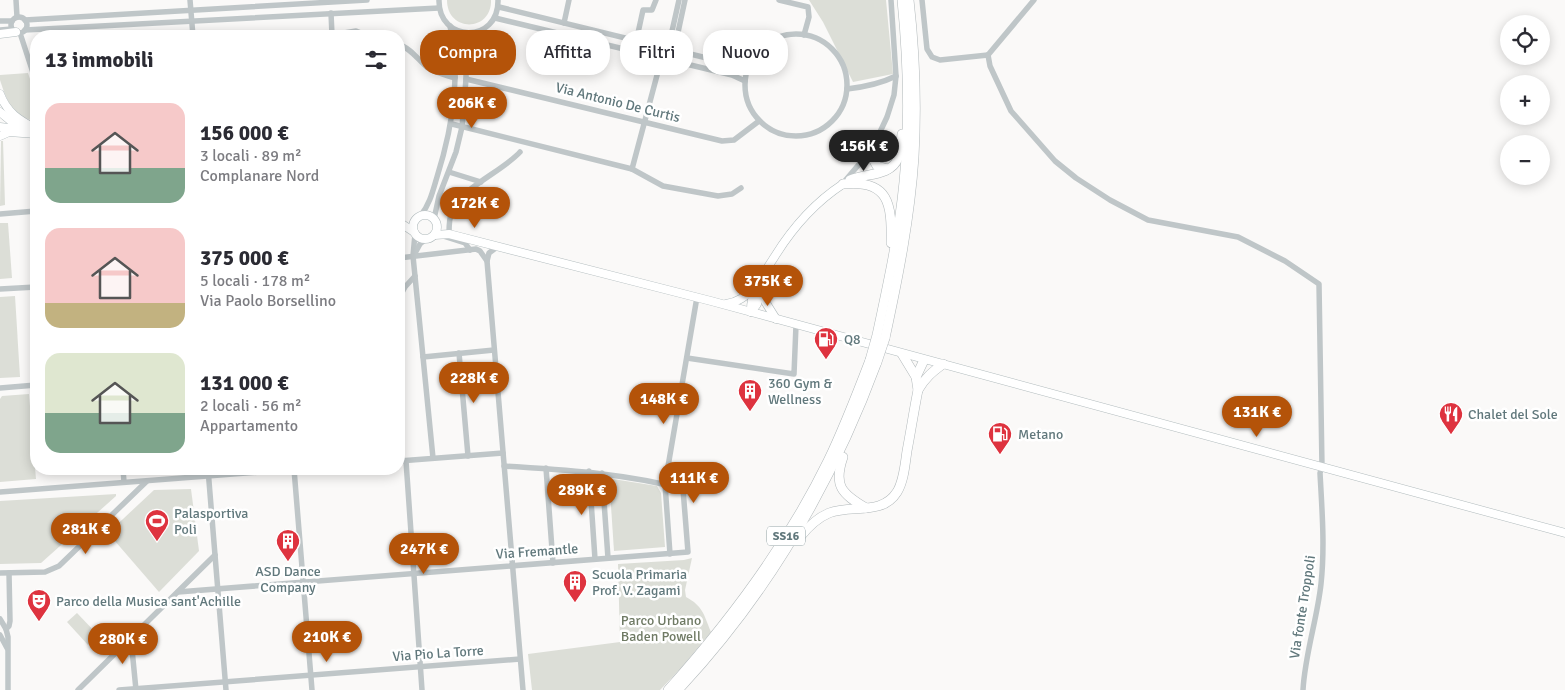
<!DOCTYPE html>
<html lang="it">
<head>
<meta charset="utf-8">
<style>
  body { margin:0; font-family:Signika,sans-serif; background:#f2f2f3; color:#2b2b33; height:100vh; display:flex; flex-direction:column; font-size:19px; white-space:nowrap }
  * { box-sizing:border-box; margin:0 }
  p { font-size:16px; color:#7c7c81 }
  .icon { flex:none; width:28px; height:28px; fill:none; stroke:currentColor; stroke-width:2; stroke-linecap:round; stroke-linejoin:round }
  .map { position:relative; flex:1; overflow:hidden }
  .drawer { position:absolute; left:30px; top:30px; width:375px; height:445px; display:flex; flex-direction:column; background:#fff; border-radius:20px; box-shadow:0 2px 12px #0003 }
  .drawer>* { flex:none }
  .hud { position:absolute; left:420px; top:30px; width:475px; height:45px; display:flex; gap:10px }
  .controls { position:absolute; left:1500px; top:15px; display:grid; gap:10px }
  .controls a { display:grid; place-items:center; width:50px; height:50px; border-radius:50%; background:#fff; box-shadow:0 2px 12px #0003; font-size:25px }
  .price { position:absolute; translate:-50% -42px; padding:0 11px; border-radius:18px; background:#b45309; color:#fff; font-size:16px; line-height:32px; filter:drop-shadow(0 1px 2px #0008) }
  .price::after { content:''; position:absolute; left:50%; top:30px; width:15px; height:11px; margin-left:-8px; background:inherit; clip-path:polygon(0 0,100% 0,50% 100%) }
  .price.active { background:#222; color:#fff }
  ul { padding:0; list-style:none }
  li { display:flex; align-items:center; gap:15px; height:125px; padding:0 15px }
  li span { display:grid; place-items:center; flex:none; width:140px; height:100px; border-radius:15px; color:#555 }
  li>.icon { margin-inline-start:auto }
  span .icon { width:60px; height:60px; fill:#fffc; stroke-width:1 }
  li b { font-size:21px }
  h2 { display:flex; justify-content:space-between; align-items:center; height:60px; padding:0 15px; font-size:21px }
  .pill { padding:0 18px; border-radius:20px; background:#fff; box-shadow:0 2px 12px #0003; font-size:18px; line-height:45px }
  .pill.active { background:#b45309; color:#fff }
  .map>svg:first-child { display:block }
</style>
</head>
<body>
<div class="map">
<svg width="1565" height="690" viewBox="0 0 1565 690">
  <rect width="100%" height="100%" fill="#faf9f8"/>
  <!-- green -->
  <g fill="#dcded7">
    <path d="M447,0H491C492,32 447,33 447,0Z"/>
    <path d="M809,0H886L893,74L853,82L823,22Z"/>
    <path d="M28,73L36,97V122C12,115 7,102 0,80V75Z"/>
    <path d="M1,141H3L5,205L0,206Z"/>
    <path d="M0,223H8L12,278L0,279Z"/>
    <path d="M15,296L20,377L0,378V297Z"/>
    <path d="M29,394L36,479L0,482V399L2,396Z"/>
    <path d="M613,479L657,486L661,493L665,547L614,551L610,491V482Z"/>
    <path d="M191,489L199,551L159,592L108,533L154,490Z"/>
    <path d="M116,494V496L41,563L0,564V501Z"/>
    <path d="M692,558L685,590L686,597C703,606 704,615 711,632L681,668L660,690H532L528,654L620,642L618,564L684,560Z"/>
    <path d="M77,613L98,635L88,645L67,622Z"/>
  </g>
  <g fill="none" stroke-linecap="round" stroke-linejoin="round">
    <!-- secondary casing -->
    <g stroke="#b1bbbd" stroke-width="9">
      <g id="secondary">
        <path d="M0,34L16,32"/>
        <path d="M0,94C7,113 19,120 36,129"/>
        <path d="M0,112L12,122L20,127"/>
        <path d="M0,127L34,131"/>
        <path d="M0,136L9,132L36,134"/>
        <circle cx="425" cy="227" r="12"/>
        <path d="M399,222L414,232"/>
        <path d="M435,235L449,234L711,301L1565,533"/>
        <path d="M762,290L766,303L776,319"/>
        <path d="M726,304C738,302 745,297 754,288"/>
        <path d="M751,312C750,290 764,274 775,256C793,227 814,203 843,184"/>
        <path d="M751,312L757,304L769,270"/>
      </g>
    </g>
    <!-- trunk casing -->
    <g stroke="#b1b8ba" stroke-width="10">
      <g id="trunk">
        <path d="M872,149V157L877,166L888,169"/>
        <path d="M850,180C864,173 891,177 898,158C900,150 901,142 902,134"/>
        <path d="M843,184C889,179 892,204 891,243"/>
        <path d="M877,335C888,284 899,234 904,182C910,121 908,60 902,0"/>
        <path d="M885,338C898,278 910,218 914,157C917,104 915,52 909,0"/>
        <path d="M916,377L924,360"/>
        <path d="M918,390C925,378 932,372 943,364"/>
        <path d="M843,457C833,486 842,494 866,508"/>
        <path d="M800,537C808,527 817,518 829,513C852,504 882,516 897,492C904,481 905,464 907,451C911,430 914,410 918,390L916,377L902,354"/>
        <path d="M668,690C730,621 787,545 828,461C844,428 857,394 870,360"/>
        <path d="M678,690C767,595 832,484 877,362"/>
      </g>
    </g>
    <!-- minor -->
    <g stroke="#bfc6c8" stroke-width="5.5">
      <path d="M16,0L17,17"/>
      <path d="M190,0L193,36"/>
      <path d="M439,0C438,43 499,44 498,0"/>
      <path d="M779,0L808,7L809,17L804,35"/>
      <path d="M922,0L927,49L932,57L940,60L988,55"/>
      <path d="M499,7L723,62L734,64L750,62"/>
      <path d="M331,13L332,35L356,31L368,36"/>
      <circle cx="19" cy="25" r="8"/>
      <path d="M495,18L732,75L745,81"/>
      <path d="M25,20L367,0"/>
      <path d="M0,21H12"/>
      <path d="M564,23L569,0"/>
      <path d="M0,30L12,29"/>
      <path d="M25,30L439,8"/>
      <path d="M20,33L36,82"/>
      <circle cx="796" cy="85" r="51"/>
      <path d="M636,42L643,10H652L656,0"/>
      <path d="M399,45C410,47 419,61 428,68C436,73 446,75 455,78"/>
      <path d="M668,49L679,0"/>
      <path d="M674,51L685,0"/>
      <path d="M988,55L990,66L1011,111L1055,161L1076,178L1110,200L1148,220L1238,237L1285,261L1319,284L1322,467L1320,473C1322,510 1325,547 1321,584C1317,620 1305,654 1303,690"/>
      <path d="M988,55L1034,0"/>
      <path d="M466,79L722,141L734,140L759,121"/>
      <path d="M847,89C864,87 880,84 896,76"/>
      <path d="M452,124L632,169L663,186L718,196L732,194L741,188"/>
      <path d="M632,169L664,49"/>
      <path d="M449,172L481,182"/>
      <path d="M844,182L872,149L887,117L894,95L896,76L891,0"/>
      <path d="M0,214L36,211"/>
      <path d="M421,215C430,204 433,190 437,177C452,129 462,76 450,26"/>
      <path d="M434,219L439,196L456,152L462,127L466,79V33"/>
      <path d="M415,234L413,256L433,458"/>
      <path d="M449,234C449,226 449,218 452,211C461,188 503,171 520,152"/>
      <path d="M440,235L465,243L470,250"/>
      <path d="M497,247L489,253L487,261L523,690"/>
      <path d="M414,255L420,244L426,239"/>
      <path d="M399,258L476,249L480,251L487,261"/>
      <path d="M0,289L36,287"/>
      <path d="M399,298L405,287L415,276"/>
      <path d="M459,353L468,456"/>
      <path d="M423,357L494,350"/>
      <path d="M687,358L794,374L796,325"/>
      <path d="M0,388L36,385"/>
      <path d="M399,461L503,453"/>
      <path d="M406,461L422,690"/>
      <path d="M546,468L553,563"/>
      <path d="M123,469L124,482"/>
      <path d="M208,469L226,690"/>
      <path d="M294,469L312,690"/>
      <path d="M589,471L595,559"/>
      <path d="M602,473L608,558"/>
      <path d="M0,492L299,469"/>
      <path d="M670,554L665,484L697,297"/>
      <path d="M0,573L45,572L59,566L147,481"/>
      <path d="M178,592L688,552L683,489C624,473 564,470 504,466"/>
      <path d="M0,619L6,629L8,637V690"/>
      <path d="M6,629L9,626L10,621L9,573"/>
      <path d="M0,635L7,648"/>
      <path d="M131,639L136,690"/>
      <path d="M78,690L215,555"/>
      <path d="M119,690L520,659"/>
    </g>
    <!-- secondary -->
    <use href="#secondary" stroke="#fff" stroke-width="8"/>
    <!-- trunk -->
    <use href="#trunk" stroke="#fff" stroke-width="9"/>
    <!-- trunk-bridge casing -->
    <g stroke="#b1b8ba" stroke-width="10" stroke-linecap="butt">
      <g id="trunk-bridge">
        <path d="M870,360L877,335"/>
        <path d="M877,362L885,338"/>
      </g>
    </g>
    <!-- trunk-bridge -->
    <use href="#trunk-bridge" stroke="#fff" stroke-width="9"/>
  </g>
  <!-- icons -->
  <defs>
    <g id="fuel-pin" transform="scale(1.25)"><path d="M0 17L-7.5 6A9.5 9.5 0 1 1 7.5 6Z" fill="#de333f" stroke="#fff"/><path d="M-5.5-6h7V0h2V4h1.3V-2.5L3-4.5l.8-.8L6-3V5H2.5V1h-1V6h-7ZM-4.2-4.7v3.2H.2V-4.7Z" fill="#fff"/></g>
    <g id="building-pin" transform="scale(1.25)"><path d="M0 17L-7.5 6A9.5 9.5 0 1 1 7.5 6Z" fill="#de333f" stroke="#fff"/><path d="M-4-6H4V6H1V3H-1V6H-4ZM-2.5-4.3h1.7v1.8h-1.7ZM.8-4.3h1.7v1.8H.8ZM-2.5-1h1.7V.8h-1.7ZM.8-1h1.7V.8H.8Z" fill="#fff"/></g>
    <g id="restaurant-pin" transform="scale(1.25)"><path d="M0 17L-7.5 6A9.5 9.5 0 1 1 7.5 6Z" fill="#de333f" stroke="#fff"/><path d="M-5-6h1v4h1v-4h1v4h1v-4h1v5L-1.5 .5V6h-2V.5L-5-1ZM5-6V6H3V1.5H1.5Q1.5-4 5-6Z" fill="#fff"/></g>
    <g id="stadium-pin" transform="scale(1.25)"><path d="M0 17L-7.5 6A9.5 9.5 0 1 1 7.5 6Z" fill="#de333f" stroke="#fff"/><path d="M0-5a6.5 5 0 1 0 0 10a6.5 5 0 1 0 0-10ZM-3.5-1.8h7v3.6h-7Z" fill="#fff"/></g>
    <g id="theatre-pin" transform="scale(1.25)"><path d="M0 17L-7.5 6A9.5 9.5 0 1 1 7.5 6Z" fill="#de333f" stroke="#fff"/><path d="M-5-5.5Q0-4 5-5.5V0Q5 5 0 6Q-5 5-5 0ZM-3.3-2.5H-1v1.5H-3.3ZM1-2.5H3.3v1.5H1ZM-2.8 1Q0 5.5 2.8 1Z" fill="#fff"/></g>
  </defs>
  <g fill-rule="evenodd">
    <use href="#fuel-pin" x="826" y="339"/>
    <use href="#building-pin" x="750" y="391"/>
    <use href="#restaurant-pin" x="1451" y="414"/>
    <use href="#fuel-pin" x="1000" y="434"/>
    <use href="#stadium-pin" x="157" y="521"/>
    <use href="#building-pin" x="288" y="541"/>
    <use href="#building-pin" x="575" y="582"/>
    <use href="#theatre-pin" x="39" y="601"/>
  </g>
  <g text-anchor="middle" stroke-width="5" stroke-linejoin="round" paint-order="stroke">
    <!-- shield labels -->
    <rect fill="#fff" stroke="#90a0a3" stroke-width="1" x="767" y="526.5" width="38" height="19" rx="4"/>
    <g font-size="12" font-weight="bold" fill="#61787c">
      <text x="786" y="540">SS16</text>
    </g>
    <!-- street labels -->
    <g font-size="14" fill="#61787c" stroke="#fff">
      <text transform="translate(618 102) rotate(14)" y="5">Via Antonio De Curtis</text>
      <text transform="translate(537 551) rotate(-4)" y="5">Via Fremantle</text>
      <text transform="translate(1302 607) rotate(-81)" y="5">Via fonte Troppoli</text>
      <text transform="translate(438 653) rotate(-4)" y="5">Via Pio La Torre</text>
    </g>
    <!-- poi labels -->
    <g font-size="14" fill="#61787c" stroke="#fff" text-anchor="start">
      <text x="844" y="344">Q8</text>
      <text x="768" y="388">360 Gym &amp;<tspan x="768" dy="16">Wellness</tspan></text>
      <text x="1468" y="419">Chalet del Sole</text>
      <text x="1018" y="439">Metano</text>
      <text x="174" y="518">Palasportiva<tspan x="174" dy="16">Poli</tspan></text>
      <text x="288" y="576" text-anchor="middle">ASD Dance<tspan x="288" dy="16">Company</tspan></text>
      <text x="592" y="579">Scuola Primaria<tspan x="592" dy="16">Prof. V. Zagami</tspan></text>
      <text x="56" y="606">Parco della Musica sant'Achille</text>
    </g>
    <!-- park labels -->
    <g font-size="14" fill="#6f7a64" stroke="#fff">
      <text x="661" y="625">Parco Urbano<tspan x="661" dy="16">Baden Powell</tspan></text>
    </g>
  </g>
</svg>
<div class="controls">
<a><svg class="icon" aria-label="locate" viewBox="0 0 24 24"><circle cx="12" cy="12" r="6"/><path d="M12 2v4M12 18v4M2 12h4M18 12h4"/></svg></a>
<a>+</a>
<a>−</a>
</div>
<b class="price" style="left:472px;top:129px">206K €</b>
<b class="price active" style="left:864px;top:172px">156K €</b>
<b class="price" style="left:475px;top:229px">172K €</b>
<b class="price" style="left:768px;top:307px">375K €</b>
<b class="price" style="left:474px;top:404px">228K €</b>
<b class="price" style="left:664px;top:425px">148K €</b>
<b class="price" style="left:1257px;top:438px">131K €</b>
<b class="price" style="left:694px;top:504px">111K €</b>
<b class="price" style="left:582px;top:516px">289K €</b>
<b class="price" style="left:86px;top:555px">281K €</b>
<b class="price" style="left:424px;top:575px">247K €</b>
<b class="price" style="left:327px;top:663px">210K €</b>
<b class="price" style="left:123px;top:665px">280K €</b>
<div class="hud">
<a class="pill active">Compra</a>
<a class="pill">Affitta</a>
<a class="pill">Filtri</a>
<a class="pill">Nuovo</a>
</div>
<section class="drawer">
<h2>13 immobili<svg class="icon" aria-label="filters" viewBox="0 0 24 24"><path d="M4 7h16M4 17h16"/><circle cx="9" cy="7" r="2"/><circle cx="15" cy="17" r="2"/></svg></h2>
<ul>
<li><span style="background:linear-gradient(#f6c9c9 65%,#7fa58c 0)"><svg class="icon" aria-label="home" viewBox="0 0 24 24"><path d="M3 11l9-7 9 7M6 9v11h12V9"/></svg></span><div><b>156 000 €</b><p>3 locali · 89 m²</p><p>Complanare Nord</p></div></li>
<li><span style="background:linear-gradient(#f6c9c9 75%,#c2b280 0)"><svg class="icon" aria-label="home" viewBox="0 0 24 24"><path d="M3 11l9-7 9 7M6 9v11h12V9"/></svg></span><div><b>375 000 €</b><p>5 locali · 178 m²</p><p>Via Paolo Borsellino</p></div></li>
<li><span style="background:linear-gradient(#dfe7d0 60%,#7fa58c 0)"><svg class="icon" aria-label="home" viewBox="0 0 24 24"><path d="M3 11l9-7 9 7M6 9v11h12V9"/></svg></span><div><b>131 000 €</b><p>2 locali · 56 m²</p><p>Appartamento</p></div></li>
</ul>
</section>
</div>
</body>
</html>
